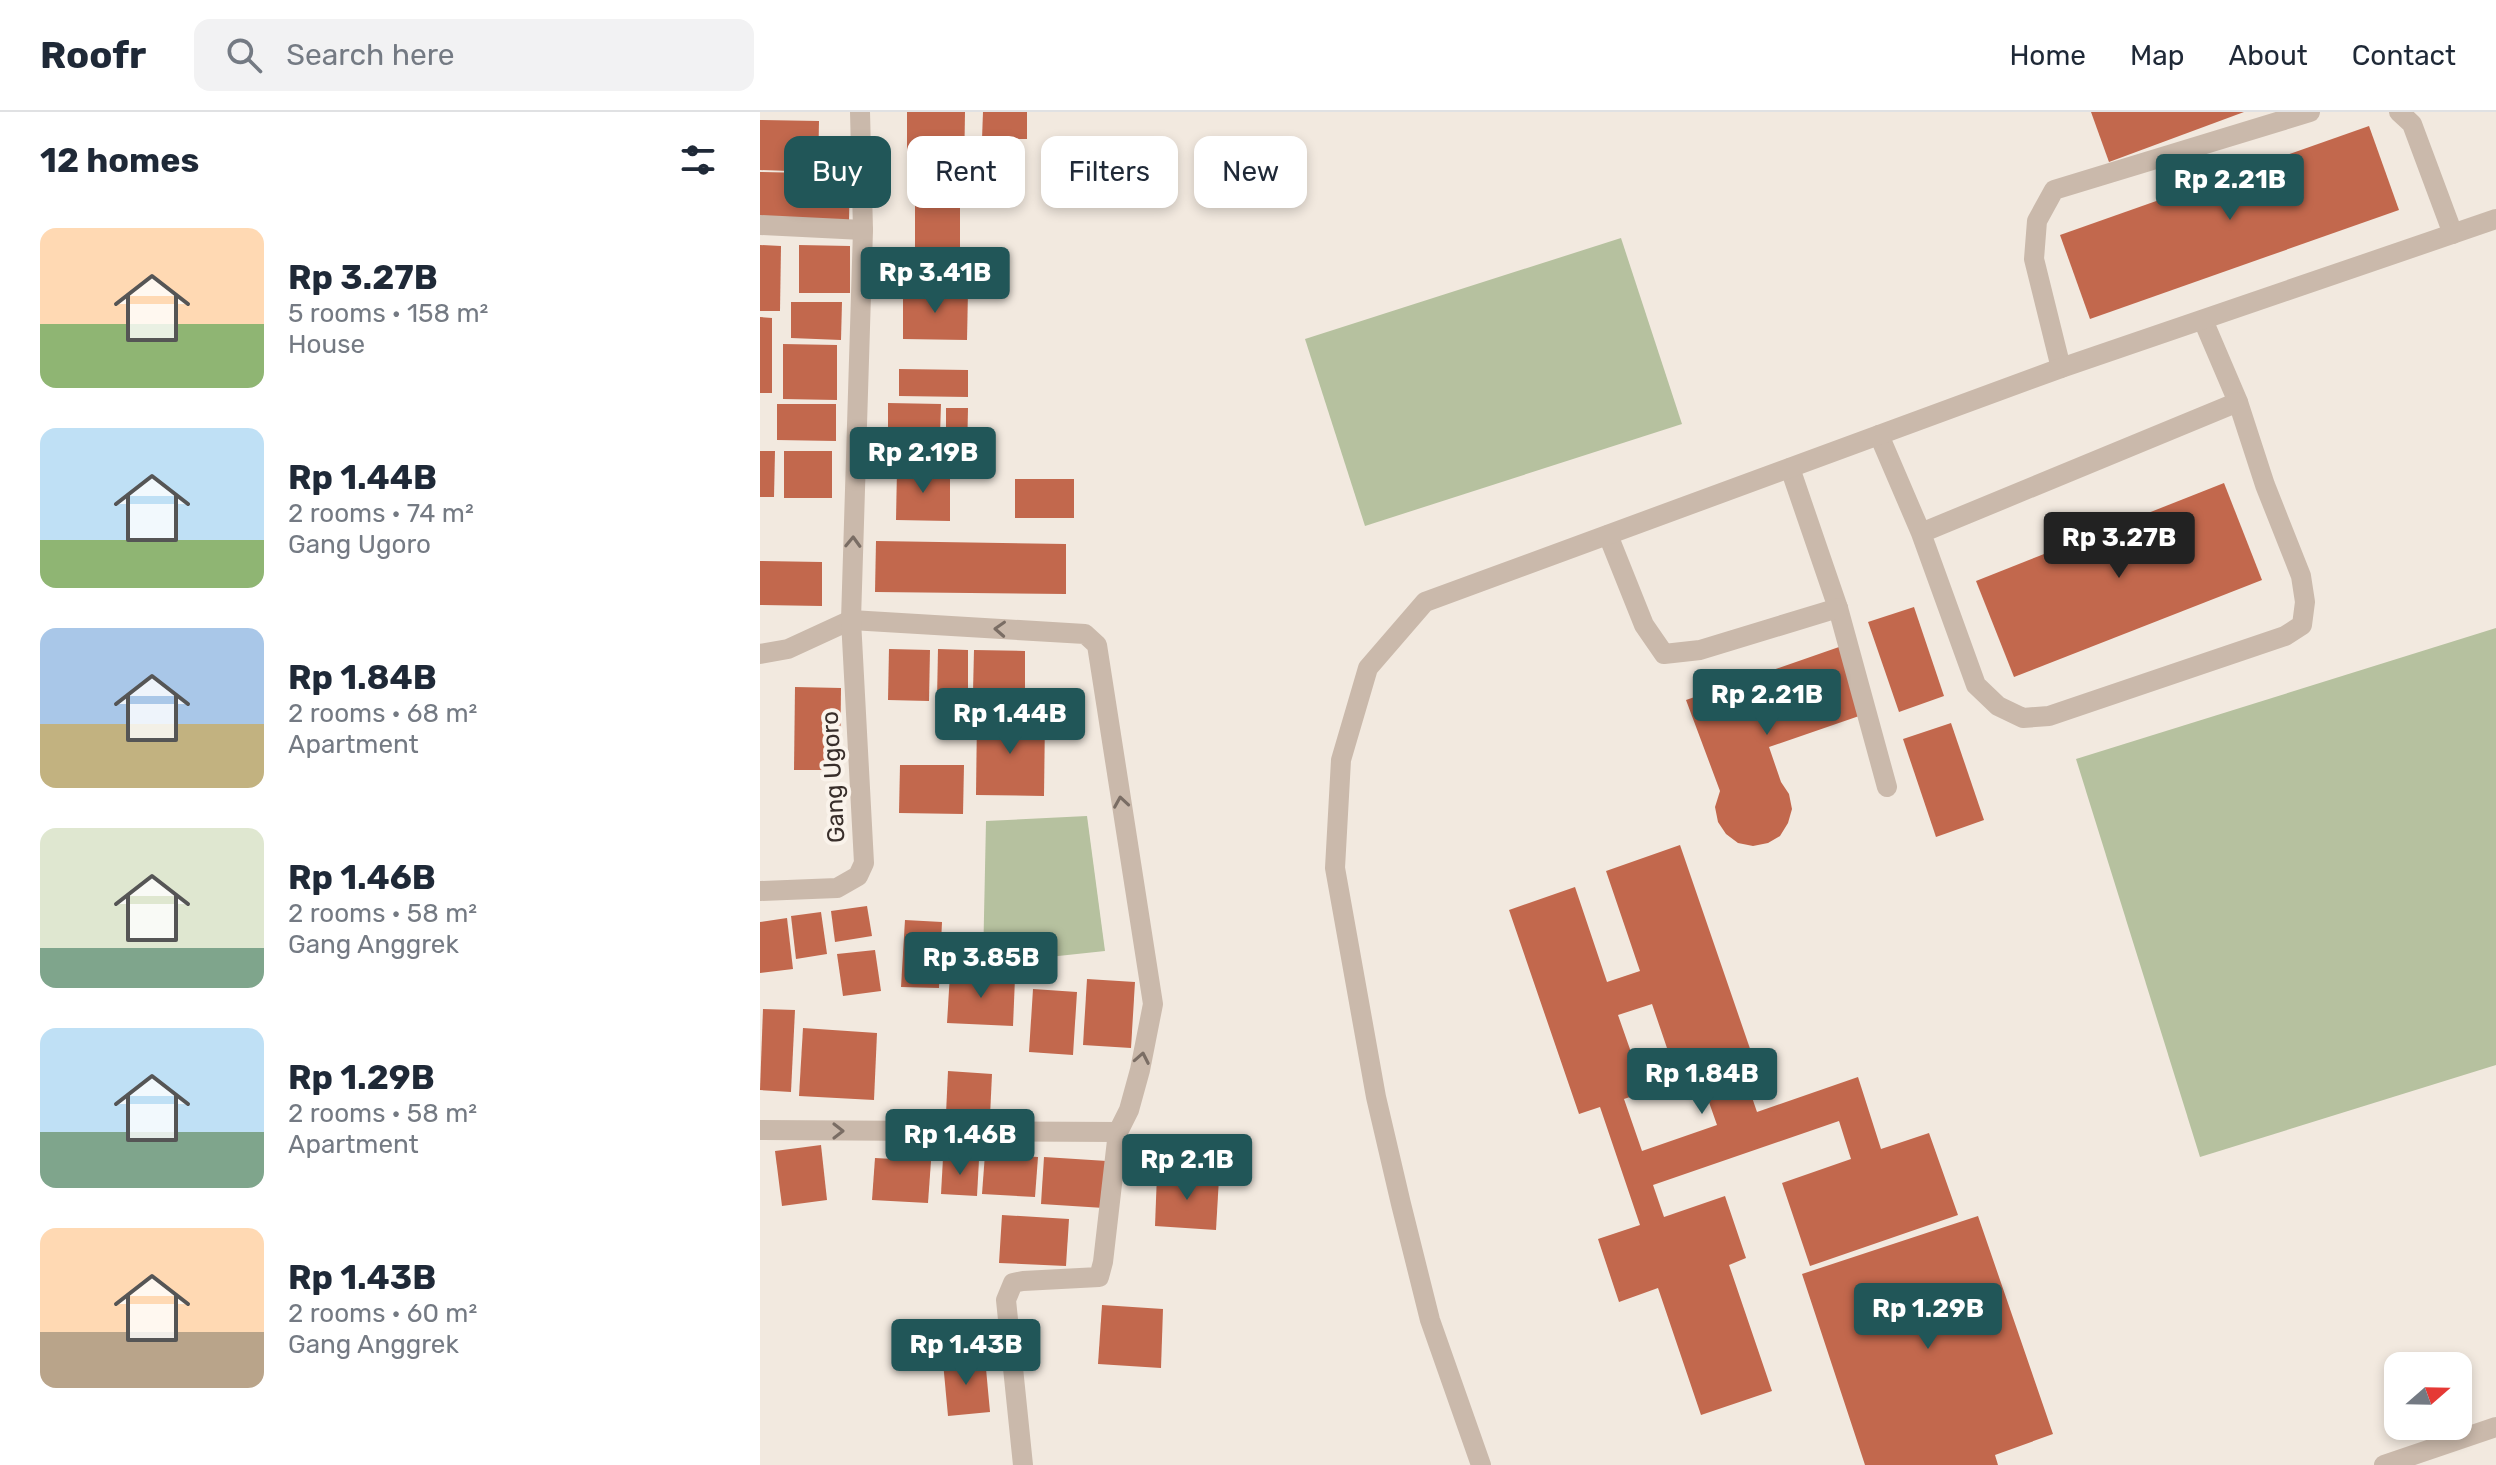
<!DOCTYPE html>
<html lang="en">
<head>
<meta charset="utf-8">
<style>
  body { margin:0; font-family:Rubik,sans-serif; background:#f2f2f3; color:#1f2937; height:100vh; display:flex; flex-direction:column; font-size:30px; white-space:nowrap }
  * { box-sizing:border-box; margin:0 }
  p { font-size:26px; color:#747a83 }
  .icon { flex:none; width:44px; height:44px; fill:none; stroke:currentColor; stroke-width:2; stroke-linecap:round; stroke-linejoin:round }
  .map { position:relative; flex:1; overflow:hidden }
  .panel { display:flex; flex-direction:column; background:#fff; width:760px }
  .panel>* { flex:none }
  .banner { position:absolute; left:24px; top:24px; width:760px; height:72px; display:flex; gap:16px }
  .needle { width:52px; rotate:70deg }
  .tools { position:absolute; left:1624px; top:1240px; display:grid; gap:16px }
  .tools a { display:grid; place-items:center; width:88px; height:88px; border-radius:16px; background:#fff; box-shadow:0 4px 12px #0003; font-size:40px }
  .price { position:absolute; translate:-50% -68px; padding:0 18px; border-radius:8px; background:#215658; color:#fff; font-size:26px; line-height:52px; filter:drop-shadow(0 2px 4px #0008) }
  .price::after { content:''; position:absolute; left:50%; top:48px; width:24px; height:18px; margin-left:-12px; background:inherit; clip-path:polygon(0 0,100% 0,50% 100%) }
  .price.on { background:#222; color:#fff }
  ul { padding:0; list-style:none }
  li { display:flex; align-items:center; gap:24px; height:200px; padding:0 40px }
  li span { display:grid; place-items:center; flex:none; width:224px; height:160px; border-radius:16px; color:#555 }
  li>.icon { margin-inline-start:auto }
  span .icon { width:96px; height:96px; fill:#fffc; stroke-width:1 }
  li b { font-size:34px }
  h2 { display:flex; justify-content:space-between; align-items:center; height:96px; padding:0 40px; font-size:34px }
  .chip { padding:0 28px; border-radius:16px; background:#fff; box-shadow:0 4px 12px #0003; font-size:28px; line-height:72px }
  .chip.on { background:#215658; color:#fff }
  header { display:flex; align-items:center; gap:48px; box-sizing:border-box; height:112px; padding:0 40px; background:#fff; border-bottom:2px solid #e0e1e3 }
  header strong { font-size:38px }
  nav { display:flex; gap:44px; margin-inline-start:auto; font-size:28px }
  .search { width:560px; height:72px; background:#f2f2f3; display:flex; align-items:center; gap:20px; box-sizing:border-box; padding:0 28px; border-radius:16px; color:#747a83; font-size:30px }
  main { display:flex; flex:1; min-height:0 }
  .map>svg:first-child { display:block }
</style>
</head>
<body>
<header>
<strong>Roofr</strong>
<div class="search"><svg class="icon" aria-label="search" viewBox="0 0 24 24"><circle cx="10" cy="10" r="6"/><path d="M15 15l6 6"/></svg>Search here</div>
<nav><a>Home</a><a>Map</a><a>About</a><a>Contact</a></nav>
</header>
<main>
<section class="panel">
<h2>12 homes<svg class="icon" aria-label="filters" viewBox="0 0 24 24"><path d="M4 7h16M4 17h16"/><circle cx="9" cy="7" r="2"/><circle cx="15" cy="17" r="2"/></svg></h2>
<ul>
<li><span style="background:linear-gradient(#ffd9b3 60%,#8fb573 0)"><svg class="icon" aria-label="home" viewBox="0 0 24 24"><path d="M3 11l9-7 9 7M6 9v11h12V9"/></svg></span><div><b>Rp 3.27B</b><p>5 rooms · 158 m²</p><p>House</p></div></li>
<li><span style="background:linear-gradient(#bfe0f5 70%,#8fb573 0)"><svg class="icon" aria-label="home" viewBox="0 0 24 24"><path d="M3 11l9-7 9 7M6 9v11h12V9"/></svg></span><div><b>Rp 1.44B</b><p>2 rooms · 74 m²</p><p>Gang Ugoro</p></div></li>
<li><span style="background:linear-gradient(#a9c7e8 60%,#c2b280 0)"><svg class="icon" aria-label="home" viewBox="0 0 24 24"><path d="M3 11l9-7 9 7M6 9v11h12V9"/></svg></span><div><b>Rp 1.84B</b><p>2 rooms · 68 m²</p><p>Apartment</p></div></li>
<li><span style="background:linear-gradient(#dfe7d0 75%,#7fa58c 0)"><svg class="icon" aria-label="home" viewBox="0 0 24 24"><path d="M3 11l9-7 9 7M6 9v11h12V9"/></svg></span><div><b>Rp 1.46B</b><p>2 rooms · 58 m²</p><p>Gang Anggrek</p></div></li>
<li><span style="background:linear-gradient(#bfe0f5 65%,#7fa58c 0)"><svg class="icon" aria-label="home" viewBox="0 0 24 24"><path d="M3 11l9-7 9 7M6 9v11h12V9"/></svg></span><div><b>Rp 1.29B</b><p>2 rooms · 58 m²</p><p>Apartment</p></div></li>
<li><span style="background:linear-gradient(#ffd9b3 65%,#b9a48a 0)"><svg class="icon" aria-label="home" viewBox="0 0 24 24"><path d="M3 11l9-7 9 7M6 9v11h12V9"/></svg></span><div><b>Rp 1.43B</b><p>2 rooms · 60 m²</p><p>Gang Anggrek</p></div></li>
</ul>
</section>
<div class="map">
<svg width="1736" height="1353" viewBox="0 0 1736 1353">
  <rect width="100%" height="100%" fill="#f2e9df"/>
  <!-- green -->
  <g fill="#b6c19f">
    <path d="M861,126L922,312L605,414L545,227Z"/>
    <path d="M1736,516V953L1440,1045L1316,647Z"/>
    <path d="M327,704L345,839L223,852L226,709Z"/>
  </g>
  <!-- building -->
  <g fill="#c2684d" fill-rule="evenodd">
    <path d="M147,0H205L204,63H147Z"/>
    <path d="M223,0H267V27H222Z"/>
    <path d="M1331,0H1484L1349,50Z"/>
    <path d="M0,8L59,9L58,60L0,58Z"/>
    <path d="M1609,14L1639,98L1330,207L1300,123Z"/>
    <path d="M221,33H261V84H220Z"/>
    <path d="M0,60L90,62L89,109L0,107Z"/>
    <path d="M155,80H200V156L155,155Z"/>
    <path d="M0,133L21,134L20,199H0Z"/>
    <path d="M39,133L90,134V181H39Z"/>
    <path d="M143,178L208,179L207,228L143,227Z"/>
    <path d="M31,190H82L81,228L31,226Z"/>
    <path d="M0,205L12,206V281H0Z"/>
    <path d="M23,232L77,233V288L23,287Z"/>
    <path d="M139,257L208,258V285L139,284Z"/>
    <path d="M128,291L181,292L180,323L128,322Z"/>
    <path d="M17,292H76V329L17,328Z"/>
    <path d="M186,296H208L207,345H186Z"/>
    <path d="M136,333L178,334V350H136Z"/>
    <path d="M0,339H15L14,385H0Z"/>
    <rect x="24" y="339" width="48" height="47"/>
    <path d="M137,357H190V409L136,408Z"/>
    <rect x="255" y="367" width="59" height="39"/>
    <path d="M1464,371L1502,468L1254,565L1216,469Z"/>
    <path d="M116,429L306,432V482L115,480Z"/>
    <path d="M0,449L62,450V494L0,493Z"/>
    <path d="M1154,495L1184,584L1139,600L1108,510Z"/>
    <path d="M1079,535L1102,603L1009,635L1021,670L1029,682L1032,697L1028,711L1020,724L1008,731L993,734L978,731L966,722L958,710L955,695L960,679L926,588Z"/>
    <path d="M129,537L170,538L169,589L128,588Z"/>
    <path d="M178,537L208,538V588L177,587Z"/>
    <path d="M214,538L265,539V580H213Z"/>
    <path d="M35,575L81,576L80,658H34Z"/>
    <path d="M217,604L285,605L284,684L216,683Z"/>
    <path d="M1191,611L1224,708L1176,725L1143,627Z"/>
    <path d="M140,653H204L203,702L139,701Z"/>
    <path d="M920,733L997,957L984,962L997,1000L1098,965L1121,1037L1169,1021L1198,1103L1050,1154L1022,1071L1091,1047L1079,1009L893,1073L904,1105L965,1084L986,1146L969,1153L1012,1279L941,1303L898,1176L859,1190L838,1127L880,1113L840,995L819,1002L749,798L815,775L847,870L880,859L846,759ZM892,892L923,983L944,976L957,1013L882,1039L864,987L885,980L858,903Z"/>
    <path d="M107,794L112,824L75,830L71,799Z"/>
    <path d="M61,800L67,842L36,847L31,804Z"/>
    <path d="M27,806L33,857L0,861V810Z"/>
    <path d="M145,808L182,810L179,876L141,875Z"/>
    <path d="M115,838L121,879L83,884L77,842Z"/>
    <path d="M190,862L255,866L253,914L187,911Z"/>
    <path d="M327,867L375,870L371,936L323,933Z"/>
    <path d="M273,877L317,880L313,943L269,940Z"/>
    <path d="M3,897L35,898L31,980L0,978Z"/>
    <path d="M43,916L117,921L114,988L39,984Z"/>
    <path d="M188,959L232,962L230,1004L186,1002Z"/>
    <path d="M61,1033L67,1088L22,1094L15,1039Z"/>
    <path d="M225,1042L278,1045L275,1085L222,1082Z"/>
    <path d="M284,1045L347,1049L344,1096L281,1092Z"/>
    <path d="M115,1046L171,1049L168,1091L112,1088Z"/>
    <path d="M183,1046L219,1048L217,1084L181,1082Z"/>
    <path d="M397,1062L459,1066L456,1118L395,1114Z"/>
    <path d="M242,1103L309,1107L306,1154L239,1151Z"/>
    <path d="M1218,1104L1293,1322L1235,1343L1238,1353H1105L1042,1162Z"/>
    <path d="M342,1193L403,1197L401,1256L338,1252Z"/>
    <path d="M225,1246L230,1300L188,1304L183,1250Z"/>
  </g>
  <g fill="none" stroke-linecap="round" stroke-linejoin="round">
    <!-- lane -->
    <g stroke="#cab9ab" stroke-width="20">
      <path d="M1639,0L1652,12L1693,122"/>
      <path d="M1443,208L1478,290"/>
      <path d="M1301,256L1274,147L1277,109L1294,78L1550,0"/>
      <path d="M1119,323L1161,421L1216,573L1238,594L1263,606L1289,604L1525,524L1542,513L1545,490L1541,464L1505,373L1478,290L1161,421"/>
      <path d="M1030,356L1078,496L1127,675"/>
      <path d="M848,423L884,513L904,542L940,538L1078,496"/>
      <path d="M721,1353L670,1208L641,1092L616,985L575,756L581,648L608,556L665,490L1301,256L1736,107"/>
      <path d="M1624,1353L1736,1315"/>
    </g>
    <!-- street -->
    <g stroke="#cab9ab" stroke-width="20">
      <path d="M0,113L103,118"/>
      <path d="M0,542L28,537L91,508L325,522L337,533L393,892L380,958L369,998L358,1020L343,1150L339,1165L263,1169L253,1171L246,1188L263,1353"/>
      <path d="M0,779L77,776L98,764L104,751L91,508L103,118L100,0"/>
      <path d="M0,1018L358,1020"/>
    </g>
  </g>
  <!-- one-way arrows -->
  <defs><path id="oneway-chevron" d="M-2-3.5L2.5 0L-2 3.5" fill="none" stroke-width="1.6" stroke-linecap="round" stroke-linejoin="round" transform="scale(2)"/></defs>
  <g stroke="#7a6d64">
    <use href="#oneway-chevron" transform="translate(93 430) rotate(-88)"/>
    <use href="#oneway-chevron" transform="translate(240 517) rotate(-177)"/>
    <use href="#oneway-chevron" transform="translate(361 690) rotate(-99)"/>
    <use href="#oneway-chevron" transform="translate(382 946) rotate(-79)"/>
    <use href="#oneway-chevron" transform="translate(78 1019)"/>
  </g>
  <g text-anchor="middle" stroke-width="8" stroke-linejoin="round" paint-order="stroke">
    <!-- street labels -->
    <g font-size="24" fill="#382e2a" stroke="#faf3eb">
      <text transform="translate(73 665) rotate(-93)" y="8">Gang Ugoro</text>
    </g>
  </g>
</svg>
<div class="tools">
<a><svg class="needle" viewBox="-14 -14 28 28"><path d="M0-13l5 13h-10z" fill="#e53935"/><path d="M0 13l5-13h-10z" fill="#747a83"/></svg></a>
</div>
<b class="price" style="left:1470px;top:110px">Rp 2.21B</b>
<b class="price" style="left:175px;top:203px">Rp 3.41B</b>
<b class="price" style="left:163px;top:383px">Rp 2.19B</b>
<b class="price on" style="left:1359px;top:468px">Rp 3.27B</b>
<b class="price" style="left:1007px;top:625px">Rp 2.21B</b>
<b class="price" style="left:250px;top:644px">Rp 1.44B</b>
<b class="price" style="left:221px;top:888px">Rp 3.85B</b>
<b class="price" style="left:942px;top:1004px">Rp 1.84B</b>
<b class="price" style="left:200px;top:1065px">Rp 1.46B</b>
<b class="price" style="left:427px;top:1090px">Rp 2.1B</b>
<b class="price" style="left:1168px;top:1239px">Rp 1.29B</b>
<b class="price" style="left:206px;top:1275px">Rp 1.43B</b>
<div class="banner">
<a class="chip on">Buy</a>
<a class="chip">Rent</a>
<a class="chip">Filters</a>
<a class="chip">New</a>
</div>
</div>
</main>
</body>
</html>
